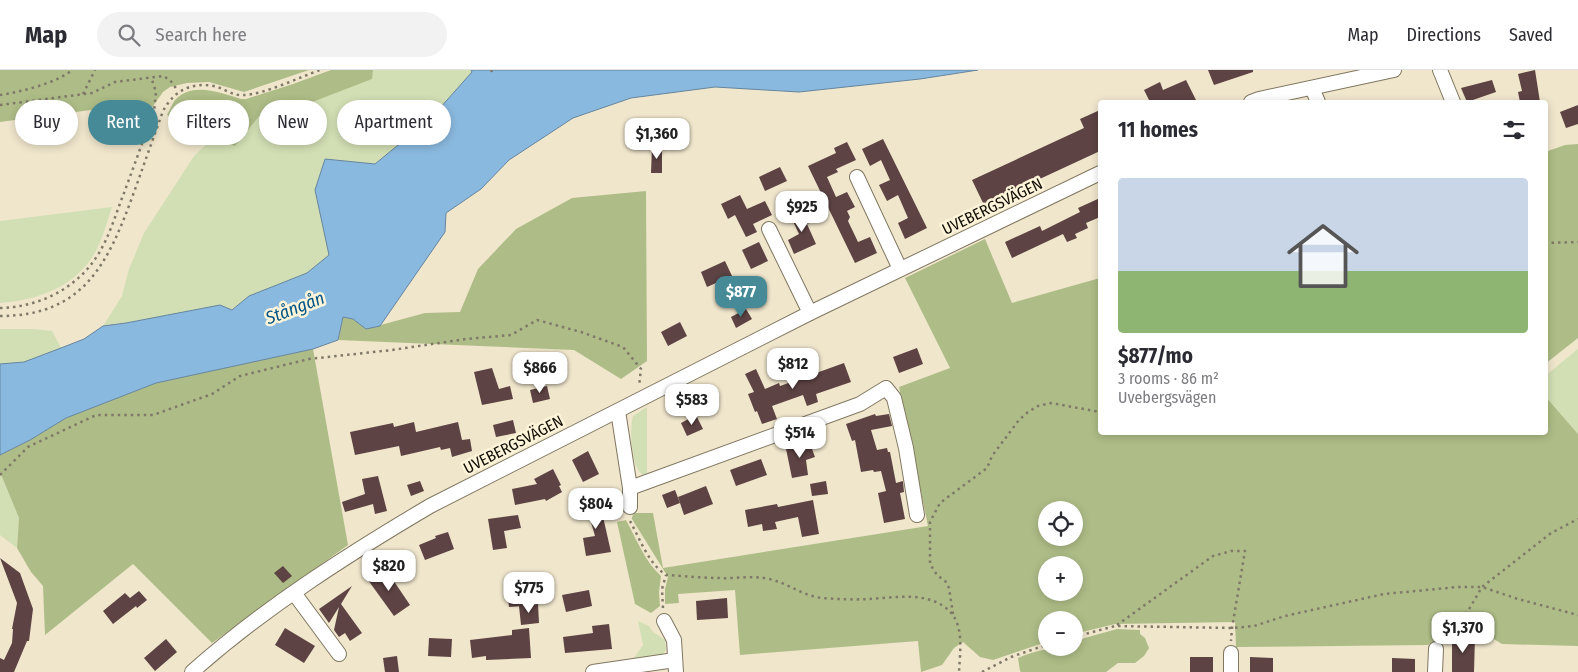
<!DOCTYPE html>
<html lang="en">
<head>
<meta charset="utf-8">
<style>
  body { margin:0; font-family:"Fira Sans Condensed",sans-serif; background:#f2f2f3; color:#2b2b33; height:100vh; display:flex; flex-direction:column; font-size:19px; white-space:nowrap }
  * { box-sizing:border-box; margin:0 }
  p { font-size:16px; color:#7c7c81 }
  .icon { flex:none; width:28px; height:28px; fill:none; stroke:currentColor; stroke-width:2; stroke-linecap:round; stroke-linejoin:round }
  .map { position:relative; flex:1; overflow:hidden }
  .drawer { position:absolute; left:1098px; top:30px; width:450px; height:335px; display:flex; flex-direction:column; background:#fff; border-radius:5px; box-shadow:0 2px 8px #0003 }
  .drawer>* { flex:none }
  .banner { position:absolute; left:15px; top:30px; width:475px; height:45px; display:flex; gap:10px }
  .fabs { position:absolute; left:1038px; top:431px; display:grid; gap:10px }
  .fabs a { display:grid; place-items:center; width:45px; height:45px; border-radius:50%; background:#fff; box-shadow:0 2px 8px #0003; font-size:25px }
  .price { position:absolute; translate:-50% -42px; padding:0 11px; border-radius:10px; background:#fff; color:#222; font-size:16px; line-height:32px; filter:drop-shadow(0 1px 2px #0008) }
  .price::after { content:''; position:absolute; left:50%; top:30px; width:15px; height:11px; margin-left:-8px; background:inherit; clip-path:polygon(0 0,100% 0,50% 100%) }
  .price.active { background:#458a96; color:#fff }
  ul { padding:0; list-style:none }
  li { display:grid; align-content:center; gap:10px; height:265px; padding:0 20px }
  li+li { border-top:1px solid #e1e1e2 }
  li span { display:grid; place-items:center; height:155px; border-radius:5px; color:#555 }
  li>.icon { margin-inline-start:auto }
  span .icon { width:90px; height:90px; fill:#fffc; stroke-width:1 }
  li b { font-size:21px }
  h2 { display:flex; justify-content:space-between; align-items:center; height:60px; padding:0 20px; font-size:21px }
  .chip { padding:0 18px; border-radius:22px; background:#fff; box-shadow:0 2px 8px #0003; font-size:18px; line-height:45px }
  .chip.active { background:#458a96; color:#fff }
  header { display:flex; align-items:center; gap:30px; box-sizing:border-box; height:70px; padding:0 25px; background:#fff; border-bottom:1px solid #e1e1e2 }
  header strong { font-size:24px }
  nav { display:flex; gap:28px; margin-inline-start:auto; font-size:18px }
  .search { width:350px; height:45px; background:#f2f2f3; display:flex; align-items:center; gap:12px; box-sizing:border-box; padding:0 18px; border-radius:28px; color:#7c7c81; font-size:19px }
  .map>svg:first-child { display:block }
</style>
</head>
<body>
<header>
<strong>Map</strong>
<div class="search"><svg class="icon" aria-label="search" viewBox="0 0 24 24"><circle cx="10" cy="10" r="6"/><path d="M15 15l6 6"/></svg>Search here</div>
<nav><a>Map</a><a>Directions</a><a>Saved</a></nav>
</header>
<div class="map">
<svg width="1578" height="602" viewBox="0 0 1578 602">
  <rect width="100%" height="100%" fill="#f0e6cc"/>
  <!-- green -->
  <g fill="#d2dfb4">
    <path d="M373,0H471L472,2L431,48L375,94L315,120L329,185L307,203L249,226L232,240L103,256L122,226L129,199L144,163L194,86L212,69L235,76L265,39L284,32L302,36L371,9Z"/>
    <path d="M112,137C107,152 103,167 96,181C76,217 38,230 0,233V151Z"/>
    <path d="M0,259H34L52,261L61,278L23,292L0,294Z"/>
    <path d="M1578,279V364L1545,326V306Z"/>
    <path d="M647,337V405H643C631,398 629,359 633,346Z"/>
    <path d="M0,402L19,448L17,478L0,465Z"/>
    <path d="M638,551L649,556L653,562L665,570L666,580L661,586L632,591L643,575Z"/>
  </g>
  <!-- forest -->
  <g fill="#aebd87" fill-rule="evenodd">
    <path d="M0,0H309L244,22L209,12L187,13L170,17L163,22L148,43L106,38L0,52Z"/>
    <path d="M331,0H373L372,9L302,36L284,32L265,39L235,76L212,69L167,45C170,40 172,34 175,30C192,11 221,23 241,29H246L293,14Z"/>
    <path d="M1578,74V268L1545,294V82L1565,75Z"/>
    <path d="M646,121L647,291L621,309L574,280L338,270L343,247L353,249L366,259L425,243L460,242L478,199L516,159L572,128Z"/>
    <path d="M985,169L1012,233L1100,208V362H1545V326L1578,364V576L1502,574L1479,560L1451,562L1428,575L1236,577L1235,552L1115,554L1074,564V550H1046V572L993,590L980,587L963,572L954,578L942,595L921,602L918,571L740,585L735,520L678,524L679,533L665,534V519L668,507L632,449V447L634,443H653L663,498L928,456L899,317L950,298L905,208ZM1046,440H1074V468H1046ZM1046,495H1074V522H1046Z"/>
    <path d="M313,279L348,475L212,573L133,494L45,565L43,516L31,502L17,478L19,448L0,402V385L30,370L66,348L156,313Z"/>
    <path d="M626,450C636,468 645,492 661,506L659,522L660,536L651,543L635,534L617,452Z"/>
    <path d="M1117,559L1140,560V564L1145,568L1149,578L1144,586L1135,593H1118L1106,602H1021L1020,601L1018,588C1038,579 1051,578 1074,578V571Z"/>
  </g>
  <!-- water -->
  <path fill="#8ab9df" stroke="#65859e" d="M471,0H978L920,9L799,22L715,17L631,28L573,48L509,90L481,119L446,143L445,162L380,256L366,259L353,249L343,247L338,270L313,279L156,313L66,348L30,370L0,385V294L24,292L61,278L84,269L103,256L126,253L220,235L232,240L249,226L307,203L329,185L315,120L325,89L375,94L431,48L472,2Z"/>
  <!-- building -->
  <g fill="#5d4343">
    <path d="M1208,0H1253V2L1214,15Z"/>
    <path d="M1535,0L1540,32H1520L1518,22L1522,21L1518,4Z"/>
    <path d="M1186,10L1197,32H1150L1144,20L1160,12L1163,20Z"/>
    <path d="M1492,10L1496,22L1467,32L1461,18Z"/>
    <path d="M1578,35V54L1566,58L1560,42Z"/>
    <path d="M1100,40V81L984,135L972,110L1084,58L1080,49Z"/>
    <path d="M883,69L927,158L905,169L898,153L908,148L898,125L887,131L879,115L890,110L881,90L870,96L862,79Z"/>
    <path d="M847,72L856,90L836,99L838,102L827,107L836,127L847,122L855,137L847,141L850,147L848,151L858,172L870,167L877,183L855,193L808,96L836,83L834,78Z"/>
    <path d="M652,77H662V103H651Z"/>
    <path d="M780,97L787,111L765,121L759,107Z"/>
    <path d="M740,125L747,139L765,131L772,145L753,154L757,162L746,167L735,145L728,149L721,134Z"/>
    <path d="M1100,128V147L1086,153L1088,158L1075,164L1077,168L1067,172L1063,164L1012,188L1005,172L1040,156L1042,161L1080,142L1078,138Z"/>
    <path d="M805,140L811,152L807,154L816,174L794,184L788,170L799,164L791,147Z"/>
    <path d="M759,172L768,191L751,199L742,180Z"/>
    <path d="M725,191L732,206L707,217L701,202Z"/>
    <path d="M746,239L752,249L736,258L731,247Z"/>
    <path d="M680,252L687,266L668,276L661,262Z"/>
    <path d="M917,278L923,294L899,303L893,287Z"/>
    <path d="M844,293L851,312L816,324L818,332L807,336L803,325L772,336L777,349L762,354L757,341L755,342L748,324L754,322L745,304L756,299L765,319L779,313L780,316Z"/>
    <path d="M492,298L499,319L510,316L513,329L482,335L474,302Z"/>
    <path d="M547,316L550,329L533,333L530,320Z"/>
    <path d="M875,344L876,346L889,344L892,356L871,360L877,380L887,378L888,382H890L896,413L903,411L904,422L900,423L905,449L884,453L878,423L886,421L881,401L874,402L873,400L861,402L855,370L852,371L846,354Z"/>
    <path d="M696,345L703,359L687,366L681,353Z"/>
    <path d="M513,350L516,363L496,367L493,355Z"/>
    <path d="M414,352L416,362L458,352L462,370L470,369L472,381L452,387L450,378L441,380L440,377L401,386L399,376L355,385L350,362L393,353L394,357Z"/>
    <path d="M809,371L815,387L806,390L808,405L792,408L786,379Z"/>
    <path d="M588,381L599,404L583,412L572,390Z"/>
    <path d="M761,389L767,405L736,416L730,400Z"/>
    <path d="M553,399L561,415L559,416L562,422L546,431L545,429L515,435L512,419L537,414L534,409Z"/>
    <path d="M378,406L387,441L375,444L373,434L345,442L342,432L365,424L362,409Z"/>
    <path d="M420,411L424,421L411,426L407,415Z"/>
    <path d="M826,411L828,424L812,426L810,414Z"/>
    <path d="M706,416L713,434L684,445L678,427Z"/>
    <path d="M675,420L680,433L667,438L662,425Z"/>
    <path d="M599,429L611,482L586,486L583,468L595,466L589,445L586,446L583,434Z"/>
    <path d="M813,430L819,464L802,467L798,447L775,452L777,459L763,461L762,454L748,457L745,440L777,434L778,437Z"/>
    <path d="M518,445L521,458L504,461L507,478L493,480L488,449Z"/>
    <path d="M448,462L454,479L425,490L419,475L436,468L435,466Z"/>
    <path d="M0,488L20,503L33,539L29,571H27L14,602H0V588L4,590L12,573L13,559H12L17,533Z"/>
    <path d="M283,496L292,506L283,513L274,503Z"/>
    <path d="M385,498L410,535L394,546L368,510Z"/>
    <path d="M521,508L523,536L509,537L506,509Z"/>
    <path d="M352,516L341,534L362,563L350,571L345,563L339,567L334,560L339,537L329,553L319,539Z"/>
    <path d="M589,520L592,536L566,542L562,525Z"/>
    <path d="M139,521L147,530L137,538L136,536L113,554L103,541L125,523L130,528Z"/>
    <path d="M727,528L728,548L697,550L696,531Z"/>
    <path d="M538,534L539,553L521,555L519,536Z"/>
    <path d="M609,554L612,579L565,583L563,567L593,563L592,556Z"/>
    <path d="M285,558L315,576L304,593L275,575Z"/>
    <path d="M529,558L531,588L486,590V586L472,588L470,570L512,565V560Z"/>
    <path d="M1452,566H1475L1474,602H1452Z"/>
    <path d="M429,568L452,569L451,587L428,586Z"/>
    <path d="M166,569L177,582L155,601L144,588Z"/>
    <path d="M397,586L399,602H385L383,588Z"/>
    <rect x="1190" y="587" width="23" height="15"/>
    <path d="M1250,587L1273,588V602H1250Z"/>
    <path d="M1392,588L1415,589V602H1392Z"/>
  </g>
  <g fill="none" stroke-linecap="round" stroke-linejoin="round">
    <!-- street casing -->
    <g stroke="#807760" stroke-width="16">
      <g id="street">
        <path d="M1440,0L1453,32"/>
        <path d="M1312,18L1318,32"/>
        <path d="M1251,32L1259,29L1394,0"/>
        <path d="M857,107L900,199"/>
        <path d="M769,159L810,243"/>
        <path d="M618,341L630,418V437"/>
        <path d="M630,418L860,334L886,318L894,328L906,378L917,445"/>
        <path d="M294,523L339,584"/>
        <path d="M664,551L674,570L676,602"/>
        <path d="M192,602C264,538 347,485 430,436L810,243L1100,103"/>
        <path d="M593,602L675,590"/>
        <path d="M1231,602V583"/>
        <path d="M1435,602L1436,579"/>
      </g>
    </g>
    <!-- path -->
    <g stroke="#7f7968" stroke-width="2.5" stroke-dasharray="2.5 4" stroke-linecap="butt">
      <path d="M491,0L492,2"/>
      <path d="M83,24L95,0"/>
      <path d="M0,25C20,22 57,13 72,0"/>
      <path d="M0,35L92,23L115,12L163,6L170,10L178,21"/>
      <path d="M1545,173L1578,172"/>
      <path d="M0,238C40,237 78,218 99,183C110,165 116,143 124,123C134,96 144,68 154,41L156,22L151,7"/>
      <path d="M0,246C84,246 108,193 133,125C143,97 153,69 163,41C174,21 190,12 214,16C224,18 232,26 243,25C263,25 300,7 320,0"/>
      <path d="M0,405L28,377L96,345H153L212,324L240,306L309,289L392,280L466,269L511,265L537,250L581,262L623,277L641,299L639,316"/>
      <path d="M630,451C640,469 648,493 666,505C684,506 702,508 719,508C736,509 752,505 769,509C788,513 803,526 822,528C838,529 853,530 868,529C893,528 924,521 946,538C965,552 960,581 959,602"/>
      <path d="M663,538L662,519L666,505"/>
      <path d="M953,544L949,518L946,512L937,505L930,494V452L940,433L987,398L992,386L1019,350L1028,342L1038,336L1051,333L1100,342"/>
      <path d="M1117,555L1213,486L1231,481H1245L1232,558L1231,571"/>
      <path d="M1074,567L1115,556L1232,558L1254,556L1285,546L1384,524L1458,517H1482L1518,529L1578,545"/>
      <path d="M1442,567L1468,541L1482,517L1551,463L1578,449"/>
      <path d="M982,602L1011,587L1046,575"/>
    </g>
    <!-- street -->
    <use href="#street" stroke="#fff" stroke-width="14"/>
  </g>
  <g text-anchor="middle" stroke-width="5" stroke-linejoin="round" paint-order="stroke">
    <!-- street labels -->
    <g font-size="16" fill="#100d05" stroke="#fef4da">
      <text transform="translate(992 136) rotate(-26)" y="6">UVEBERGSVÄGEN</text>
      <text transform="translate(513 374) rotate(-27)" y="6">UVEBERGSVÄGEN</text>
    </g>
    <!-- water labels -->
    <g font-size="18" font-style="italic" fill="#015585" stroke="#fef4da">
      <text transform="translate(295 238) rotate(-21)" y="6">Stångån</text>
    </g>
  </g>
</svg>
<div class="fabs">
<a><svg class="icon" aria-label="locate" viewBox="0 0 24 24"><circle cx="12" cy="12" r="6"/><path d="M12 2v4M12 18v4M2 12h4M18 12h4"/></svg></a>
<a>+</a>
<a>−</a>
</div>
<b class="price" style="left:657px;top:90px">$1,360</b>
<b class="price" style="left:802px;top:163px">$925</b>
<b class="price active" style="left:741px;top:248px">$877</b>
<b class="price" style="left:793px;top:320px">$812</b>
<b class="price" style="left:540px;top:324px">$866</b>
<b class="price" style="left:692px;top:356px">$583</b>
<b class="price" style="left:800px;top:389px">$514</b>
<b class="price" style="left:596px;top:460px">$804</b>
<b class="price" style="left:389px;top:522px">$820</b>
<b class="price" style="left:529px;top:544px">$775</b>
<b class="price" style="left:1463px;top:584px">$1,370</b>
<div class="banner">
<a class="chip">Buy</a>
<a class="chip active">Rent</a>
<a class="chip">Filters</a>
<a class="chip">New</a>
<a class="chip">Apartment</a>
</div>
<section class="drawer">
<h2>11 homes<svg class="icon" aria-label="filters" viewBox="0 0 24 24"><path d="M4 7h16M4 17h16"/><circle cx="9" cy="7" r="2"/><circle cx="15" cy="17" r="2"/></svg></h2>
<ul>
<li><span style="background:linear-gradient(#c9d6e8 60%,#8fb573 0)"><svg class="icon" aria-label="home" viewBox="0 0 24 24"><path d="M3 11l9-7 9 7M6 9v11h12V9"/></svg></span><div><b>$877/mo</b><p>3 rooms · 86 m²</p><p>Uvebergsvägen</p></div></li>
</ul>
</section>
</div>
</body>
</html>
